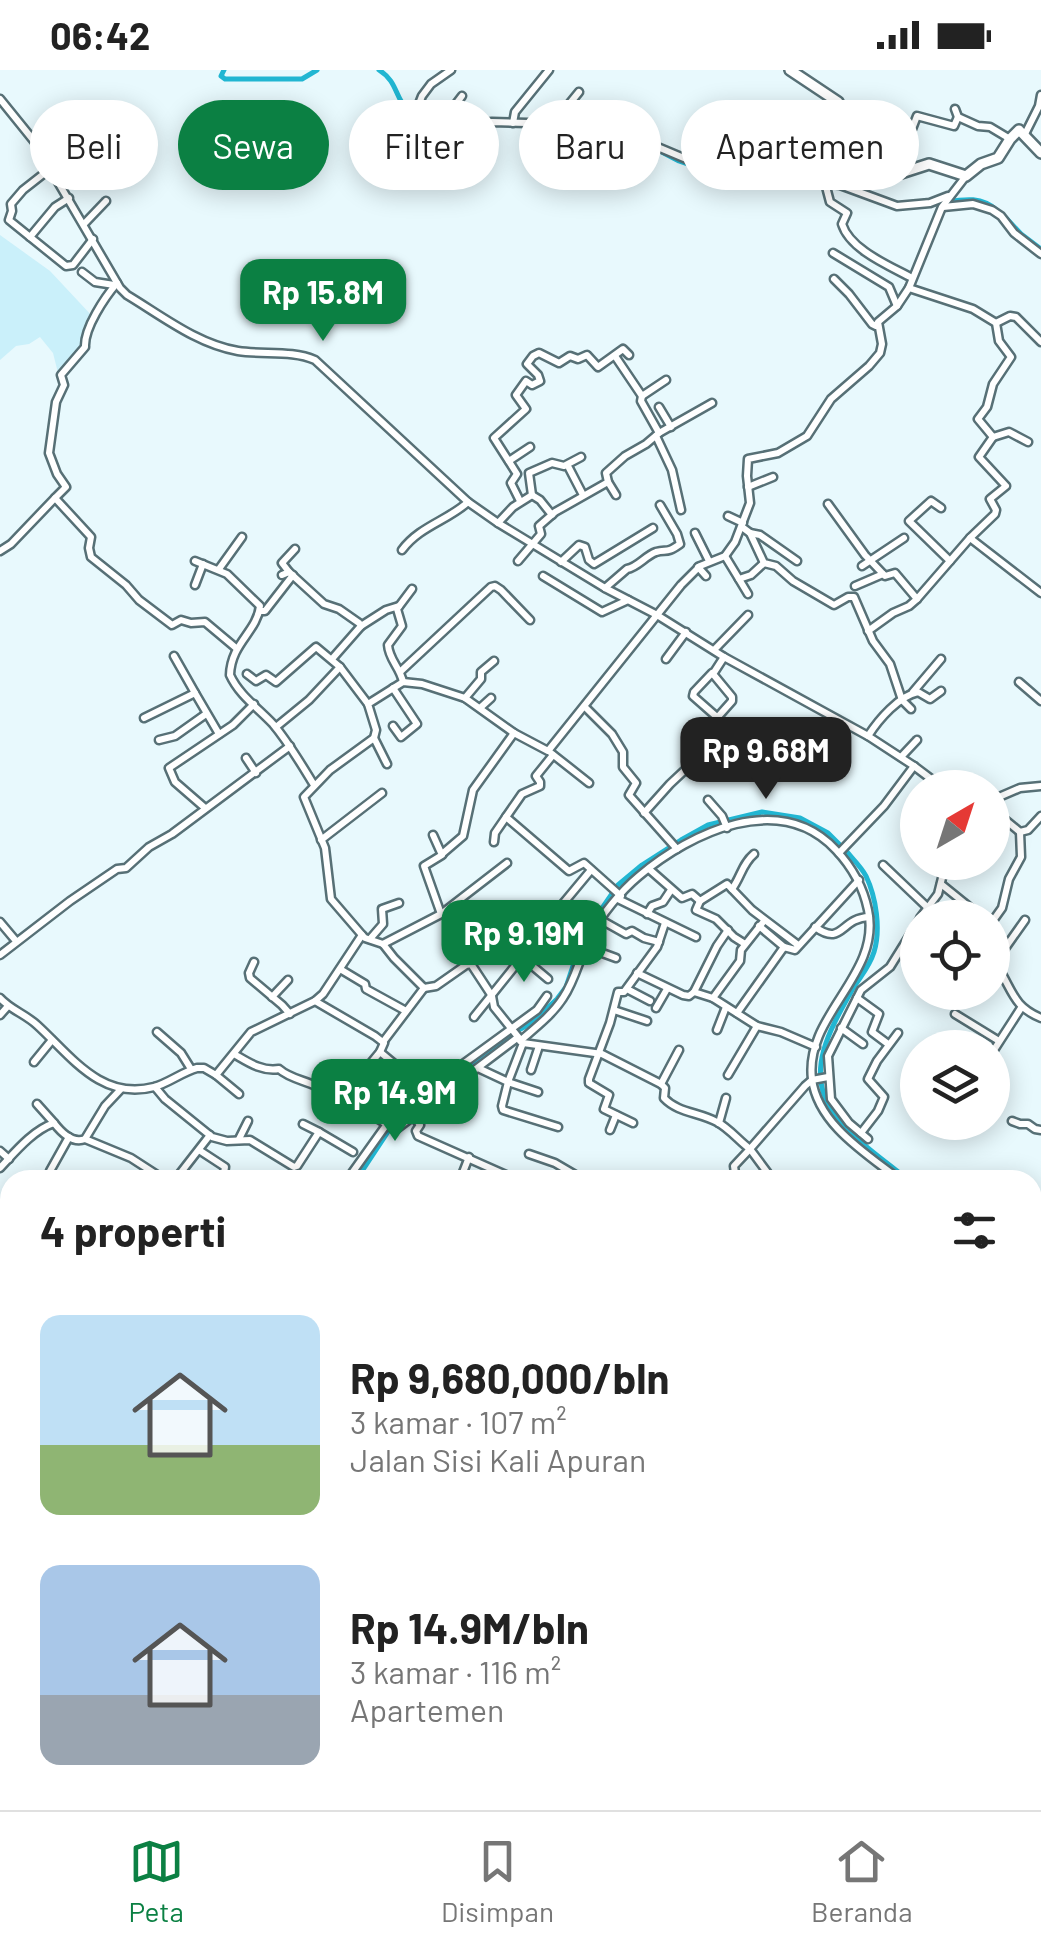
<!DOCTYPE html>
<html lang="id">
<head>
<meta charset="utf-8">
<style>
  body { margin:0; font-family:Barlow,sans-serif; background:#f2f2f2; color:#222; height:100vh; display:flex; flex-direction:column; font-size:38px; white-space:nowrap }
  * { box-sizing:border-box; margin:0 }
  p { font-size:32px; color:#767676 }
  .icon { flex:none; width:55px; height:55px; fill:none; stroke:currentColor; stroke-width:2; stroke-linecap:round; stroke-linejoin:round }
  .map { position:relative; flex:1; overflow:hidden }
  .details { position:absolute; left:0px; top:1100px; width:1042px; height:640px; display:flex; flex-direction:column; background:#fff; border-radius:30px 30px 0 0; box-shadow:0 5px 25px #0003 }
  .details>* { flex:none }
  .top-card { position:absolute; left:30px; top:30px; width:982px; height:90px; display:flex; gap:20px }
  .needle { width:65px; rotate:39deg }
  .fabs { position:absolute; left:900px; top:700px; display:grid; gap:20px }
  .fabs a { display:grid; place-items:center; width:110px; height:110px; border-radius:50%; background:#fff; box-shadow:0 5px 25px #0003; font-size:50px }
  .price { position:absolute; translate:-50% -85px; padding:0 22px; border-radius:20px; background:#0b8043; color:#fff; font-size:32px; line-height:65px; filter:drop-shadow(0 2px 5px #0008) }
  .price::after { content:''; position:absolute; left:50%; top:60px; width:30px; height:22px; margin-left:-15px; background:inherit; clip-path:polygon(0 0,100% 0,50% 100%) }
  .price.current { background:#222; color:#fff }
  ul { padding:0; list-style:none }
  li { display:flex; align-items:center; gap:30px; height:250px; padding:0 40px }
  li span { display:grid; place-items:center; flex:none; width:280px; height:200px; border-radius:20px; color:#555 }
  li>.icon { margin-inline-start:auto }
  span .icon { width:120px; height:120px; fill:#fffc; stroke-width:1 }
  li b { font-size:42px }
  h2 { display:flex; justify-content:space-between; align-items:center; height:120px; padding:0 40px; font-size:42px }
  .pill { padding:0 35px; border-radius:45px; background:#fff; box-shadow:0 5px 25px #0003; font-size:35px; line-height:90px }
  .pill.current { background:#0b8043; color:#fff }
  .status { display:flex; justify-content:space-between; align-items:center; height:70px; padding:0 50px; background:#fff; direction:ltr }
  .status svg { height:28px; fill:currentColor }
  .menu { display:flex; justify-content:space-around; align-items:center; height:140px; border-top:2px solid #e0e0e0; background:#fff; font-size:28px; color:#767676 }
  .menu a { display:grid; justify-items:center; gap:5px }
  .menu .current { color:#0b8043 }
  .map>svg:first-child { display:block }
</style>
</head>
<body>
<div class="status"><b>06:42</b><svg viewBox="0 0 49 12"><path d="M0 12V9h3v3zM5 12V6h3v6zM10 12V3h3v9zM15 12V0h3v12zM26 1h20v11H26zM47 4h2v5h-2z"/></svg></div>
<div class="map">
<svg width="1041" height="1740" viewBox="0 0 1041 1740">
  <rect width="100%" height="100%" fill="#e8f9fd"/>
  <!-- built -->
  <path fill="#caf0fa" d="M0,165L50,201L93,247L85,258L83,275L58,303L53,283L40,267L29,274L16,276L0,290Z"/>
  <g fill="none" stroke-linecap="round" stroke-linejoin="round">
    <!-- canal -->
    <g stroke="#21b6d2" stroke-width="5">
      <path d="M224,0L221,6L225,9H302L317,0"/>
      <path d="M379,0C398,12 394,26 408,41"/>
      <path d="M625,69L648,76"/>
      <path d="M658,80L679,91L736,111"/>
      <path d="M757,113L816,115"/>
      <path d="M933,134C958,131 978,123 998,141"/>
      <path d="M1006,148L1021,164L1041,179"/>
      <path d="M847,782C853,789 862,798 866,806C876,827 881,859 874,882C869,898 859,908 851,922C832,956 806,999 830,1037C848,1066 882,1089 909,1110"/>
      <path d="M356,1110L389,1060L404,1045L509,965L530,954L557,929L566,917L583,866L618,815L642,795L681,770L708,755L762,742L800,748L828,763L841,776"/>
      <path d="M1032,1166L1041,1162"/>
      <path d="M44,1740L45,1730"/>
    </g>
    <!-- street casing -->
    <g stroke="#577076" stroke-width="11">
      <g id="street">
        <path d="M0,29L34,71L120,218L127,225C162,246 197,274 238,281C264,285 292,280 315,290L468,432L498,453L605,518L657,545L724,587L868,666L914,696L943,718"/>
        <path d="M408,37L421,50L434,58L492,52L566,54L641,70L729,107L750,111L798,110L840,115L897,136L930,133L948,126"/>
        <path d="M791,39C804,50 817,67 836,62"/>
        <path d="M955,39L958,47L978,56L990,57L1010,69"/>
        <path d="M415,44L422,26L431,14L451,0"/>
        <path d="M513,53L515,42L549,0"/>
        <path d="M553,54L579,22"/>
        <path d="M445,57L446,47L462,26"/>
        <path d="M1025,64L1039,36L1041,25"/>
        <path d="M786,85L772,77L766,70L793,37"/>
        <path d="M51,98L23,120L11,134L12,141L9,150L66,196L73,195L93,169"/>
        <path d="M902,102L908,89L902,85L917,46L954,56L958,47"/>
        <path d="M825,113L830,132L847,143L842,154C850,180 890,196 912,208"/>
        <path d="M943,137L973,134L992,140L1001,146L1014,163L1041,184"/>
        <path d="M84,154L106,131"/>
        <path d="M30,167L55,137L69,128"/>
        <path d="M833,183L889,217L897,236"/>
        <path d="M82,202L95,212L114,215"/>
        <path d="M834,209L849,224L872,254L876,256L878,253"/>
        <path d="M117,213C105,227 84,258 85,277L61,305L64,315L56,332L49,383L57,404L66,417L55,428L91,467L89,478L91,487L126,515L139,530L172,555L181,550L191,553L205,552L236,578"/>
        <path d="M996,253L1010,246L1016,247L1041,272"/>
        <path d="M615,286L642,326L666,310"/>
        <path d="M642,326L641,331L659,363"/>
        <path d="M659,337L671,357"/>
        <path d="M656,366L672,400L681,440"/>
        <path d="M993,367L1009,362L1028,372"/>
        <path d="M509,391L530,377"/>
        <path d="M569,398L583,425"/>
        <path d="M608,412L616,425"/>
        <path d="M748,417L773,407"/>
        <path d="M532,425L529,403L552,393L564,396L581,387"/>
        <path d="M520,431L511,413L517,404L494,368L526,339L516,325L526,311L532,315L540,311L538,305L527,294L533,286L539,283L559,293L570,286L578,289L587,285L598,297L623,279L629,285"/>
        <path d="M828,434L865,485L885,506L895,503L917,529"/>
        <path d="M941,438L931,431L909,451L950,491"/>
        <path d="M728,446L743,453"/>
        <path d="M498,453L513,437L532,425L540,430L552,445"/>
        <path d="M742,457L750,463L764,493L776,496L793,511L834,535L848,527H854L873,571L890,594L902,630L911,639"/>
        <path d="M695,463L709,491"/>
        <path d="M750,463L760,465L797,491"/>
        <path d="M970,468L1041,523"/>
        <path d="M402,480C420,456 447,451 468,432"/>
        <path d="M0,481L11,474L55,428"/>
        <path d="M725,486L739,509L751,505L764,493"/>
        <path d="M195,491L227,504L260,536C257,562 231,573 230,605C239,625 258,638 273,654C289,673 301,694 314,715"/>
        <path d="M518,491L541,464L539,456L555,442L608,412L606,403L625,386L646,374L659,363L712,333"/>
        <path d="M561,492L579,475L585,477L589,490L594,494L653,458"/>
        <path d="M862,496L904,468"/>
        <path d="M698,497L706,506"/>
        <path d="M219,499L242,467"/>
        <path d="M289,502L282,493L295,479"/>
        <path d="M282,505L289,502L324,534L339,539L359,553L361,556L332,589"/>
        <path d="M543,506L602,542L628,530"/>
        <path d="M739,509L748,524"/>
        <path d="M195,515L203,494"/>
        <path d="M855,516L883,504"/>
        <path d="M605,518L627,499C638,497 645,486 656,482C667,479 666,484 680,474L677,464L660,435"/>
        <path d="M261,541H265L293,505"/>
        <path d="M361,556L386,540L399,536"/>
        <path d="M868,561L893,543L909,536L917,529L970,468L995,444L996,440L990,429L1006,416L979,387L993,367L978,349L987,337L993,314L1011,287L999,271L996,253L973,239L909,218"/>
        <path d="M714,580L748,545"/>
        <path d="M174,586L195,623"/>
        <path d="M666,589L686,562"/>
        <path d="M401,601L491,517L495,516L501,520L530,550"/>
        <path d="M712,603L694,622L693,626L718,648"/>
        <path d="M247,604L256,611L266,605L276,612L316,577L340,597L368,634"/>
        <path d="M403,612C400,597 389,590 388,575L402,556L397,539L412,519"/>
        <path d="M1019,612L1041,631"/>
        <path d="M393,618L417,654L401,667L393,656"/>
        <path d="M913,622L941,589"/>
        <path d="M465,628L481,609V602L494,591"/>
        <path d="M585,637L612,664L623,682V697L636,713L629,725L677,779"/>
        <path d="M480,638L491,628"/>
        <path d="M144,648L195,623L219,664"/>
        <path d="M276,657L309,630L340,597"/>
        <path d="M868,666C879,649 899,626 918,622L930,629L941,621"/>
        <path d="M374,668L387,694"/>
        <path d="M699,668L732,631V627L713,604L724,587"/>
        <path d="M159,670L175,666L206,644"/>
        <path d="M551,683L589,713"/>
        <path d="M901,687L917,670"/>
        <path d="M246,688L256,703"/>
        <path d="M708,730L722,746L727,758"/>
        <path d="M992,730L1020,718L1041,716"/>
        <path d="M205,738L175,712L169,698L233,655L254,634"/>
        <path d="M992,739L1020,762"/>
        <path d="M644,743L670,714L735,653"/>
        <path d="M506,747L522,724L540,716V712L536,706L553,685"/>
        <path d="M1020,762L1028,760L1041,746"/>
        <path d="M433,765L442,785L424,796L441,844"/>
        <path d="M321,770L382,723"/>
        <path d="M494,772L495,763L506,747L569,801L584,793L621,826"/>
        <path d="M839,783L884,736L914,696"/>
        <path d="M442,784L463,766L473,720L514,663"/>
        <path d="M936,792L945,800"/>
        <path d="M883,795L927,837"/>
        <path d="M649,799L682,828L692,824L700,831L727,814L752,840L798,875"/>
        <path d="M941,814L983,848"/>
        <path d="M732,819C741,807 742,794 754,784"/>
        <path d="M618,829L696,867"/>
        <path d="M700,831L696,840L716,849L734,867L745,874"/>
        <path d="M556,842L591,800"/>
        <path d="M647,844L652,836L663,832L671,820"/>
        <path d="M920,848L938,824L943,804L953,792"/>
        <path d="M601,850L626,864L632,861L644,868L659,872"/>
        <path d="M0,852L16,871"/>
        <path d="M992,852L1002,838L1009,809L1021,787L1020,762"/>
        <path d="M759,856L784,877"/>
        <path d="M815,857C843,877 840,848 869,847"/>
        <path d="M362,865L365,868L383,874L394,888L424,918L436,916L466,895L471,894L492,926L494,937L523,973L602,984L661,1014L665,1018L664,1028C678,1043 699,1042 717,1052C729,1058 739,1071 750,1079L734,1096L736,1110"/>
        <path d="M370,869L383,854L382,839L399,833"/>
        <path d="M383,874L441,844L507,793"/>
        <path d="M586,877L616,888"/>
        <path d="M992,882C995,892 998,897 1003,906C1014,926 1017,938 1041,948"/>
        <path d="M0,885L70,831L117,799L126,798L149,777L172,764L290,676"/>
        <path d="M523,888L548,909"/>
        <path d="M996,891L1025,850"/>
        <path d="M254,892L249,903L250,908L282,935L290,944"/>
        <path d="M340,899L365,914L366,919L406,941"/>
        <path d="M637,903L683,925L689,926L694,922L713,928L757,956L781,962L816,977"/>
        <path d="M627,919L650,931"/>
        <path d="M694,922L717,876L728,860"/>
        <path d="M272,927L288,910"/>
        <path d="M0,928C11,940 25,944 37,955C71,986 101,1031 154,1017C169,1013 182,1002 197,998H204L216,1005L251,962L315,931L323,924L362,865L331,829L325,778L304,727L330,700L374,668L376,660L368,634L403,612L422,614L465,628L514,663L548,681L681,515L700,496L725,486L735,472L750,433L747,406L748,389L778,383L807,366L831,329L869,296L880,283L882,274L878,252L897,236L909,218L942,137L966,106"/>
        <path d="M713,928L740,891L741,880L764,851"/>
        <path d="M857,928L879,944L872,962L888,974"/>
        <path d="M315,931L375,966L384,973L380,982L342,1028"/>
        <path d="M656,938L667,919"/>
        <path d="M614,940L647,951"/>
        <path d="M737,943L784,877L795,880L859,810"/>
        <path d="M955,944L999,971"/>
        <path d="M0,945L8,936"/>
        <path d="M474,947L527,881"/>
        <path d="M841,958L863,974"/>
        <path d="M717,960L726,937"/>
        <path d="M157,962L181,983L191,999"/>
        <path d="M520,971C535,958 552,945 563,928C576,909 580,885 591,865C601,845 621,821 639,806C691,762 780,720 836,780C853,798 863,816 868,840C882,905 804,945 812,1009C818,1055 867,1084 900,1110"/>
        <path d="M383,972L424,918"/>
        <path d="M523,973L508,1012L538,1022"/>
        <path d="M380,982L427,1021"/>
        <path d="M992,983L1021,938"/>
        <path d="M234,984C248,992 262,1002 279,999C289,1008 303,1010 316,1016C343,1027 370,1043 395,1060L517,968"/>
        <path d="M34,992L52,970"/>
        <path d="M992,993L998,996"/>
        <path d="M478,998L508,1012L502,1036L503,1040L558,1057"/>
        <path d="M531,1000L539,976"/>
        <path d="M216,1005L239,1024"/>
        <path d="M728,1005L757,956"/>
        <path d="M661,1014L679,980"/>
        <path d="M155,1017L165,1029L212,1067L227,1071L250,1070L294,1097L297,1096L319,1062L353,1082"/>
        <path d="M37,1034L54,1053"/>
        <path d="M413,1046L420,1055L416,1061L418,1066L517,1110"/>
        <path d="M1012,1051L1020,1054H1028L1035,1059L1041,1060"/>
        <path d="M633,1053L604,1039L609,1025L589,1013V1009L610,953L618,922H624L657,877L665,853"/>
        <path d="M719,1053L726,1028"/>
        <path d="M303,1054L319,1062"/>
        <path d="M610,1060L616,1045"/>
        <path d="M861,1063L878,1041L884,1027L868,1009L877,991L898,963"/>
        <path d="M85,1069L131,1088L165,1110"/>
        <path d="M239,1069L248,1051"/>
        <path d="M868,1069L849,1053L831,1029L828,986L861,920L890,897L918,852"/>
        <path d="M199,1080L225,1097L224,1103L218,1110"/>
        <path d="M0,1081L9,1089"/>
        <path d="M529,1084L555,1093L584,1110"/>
        <path d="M0,1098C15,1082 33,1060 54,1053C61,1062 73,1074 85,1069L105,1036L121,1019"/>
        <path d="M770,1106L750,1079L805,1016L812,1010L828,1007"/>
        <path d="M56,1110L51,1106L50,1101L69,1067"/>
        <path d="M175,1110L210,1065"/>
        <path d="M347,1110L387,1054L400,1040L537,940L547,926"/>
        <path d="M460,1110L469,1087"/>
        <path d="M0,1159L10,1146"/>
        <path d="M1032,1173L1041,1170"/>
        <path d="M0,1194L10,1202"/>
        <path d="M0,1221L10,1215"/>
        <path d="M0,1239L4,1243V1253L0,1261"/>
        <path d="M0,1311L10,1313"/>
        <path d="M610,1730L616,1740"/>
        <path d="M672,1730L681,1739L693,1730"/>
        <path d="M714,1730L728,1740"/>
        <path d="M52,1740V1730"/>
        <path d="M276,1740L279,1730"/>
        <path d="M571,1740H576"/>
      </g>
    </g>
    <!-- secondary casing -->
    <g stroke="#577076" stroke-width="14">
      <path id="secondary" d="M790,0L838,32L840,38L832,52L836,62L901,103L929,94L966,106L981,94L998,88L1010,69L1019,60L1041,83"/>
    </g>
    <!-- street -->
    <use href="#street" stroke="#fff" stroke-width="6"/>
    <!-- secondary -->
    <use href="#secondary" stroke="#fff" stroke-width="9"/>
  </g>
</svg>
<div class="fabs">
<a><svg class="needle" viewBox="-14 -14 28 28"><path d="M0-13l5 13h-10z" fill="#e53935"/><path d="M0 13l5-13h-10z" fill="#767676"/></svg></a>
<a><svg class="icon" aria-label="locate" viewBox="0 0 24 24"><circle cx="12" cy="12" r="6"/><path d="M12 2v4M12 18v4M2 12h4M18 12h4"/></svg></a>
<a><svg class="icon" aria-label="layers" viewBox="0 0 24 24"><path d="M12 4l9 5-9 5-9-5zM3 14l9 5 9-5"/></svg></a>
</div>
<b class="price" style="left:323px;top:274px">Rp 15.8M</b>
<b class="price current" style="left:766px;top:732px">Rp 9.68M</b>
<b class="price" style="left:524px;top:915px">Rp 9.19M</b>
<b class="price" style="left:395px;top:1074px">Rp 14.9M</b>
<div class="top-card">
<a class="pill">Beli</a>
<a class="pill current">Sewa</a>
<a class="pill">Filter</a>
<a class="pill">Baru</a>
<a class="pill">Apartemen</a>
</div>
<section class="details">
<h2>4 properti<svg class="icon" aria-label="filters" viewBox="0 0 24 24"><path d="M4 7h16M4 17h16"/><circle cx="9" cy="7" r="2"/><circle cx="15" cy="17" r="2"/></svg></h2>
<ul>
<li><span style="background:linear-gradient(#bfe0f5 65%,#8fb573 0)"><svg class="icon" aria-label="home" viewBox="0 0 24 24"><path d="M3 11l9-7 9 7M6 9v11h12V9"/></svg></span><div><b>Rp 9,680,000/bln</b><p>3 kamar · 107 m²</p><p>Jalan Sisi Kali Apuran</p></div></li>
<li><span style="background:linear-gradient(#a9c7e8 65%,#9aa5b1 0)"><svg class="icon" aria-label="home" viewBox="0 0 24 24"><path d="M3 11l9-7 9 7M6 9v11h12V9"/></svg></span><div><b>Rp 14.9M/bln</b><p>3 kamar · 116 m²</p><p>Apartemen</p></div></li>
</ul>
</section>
</div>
<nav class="menu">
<a class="current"><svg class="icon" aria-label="map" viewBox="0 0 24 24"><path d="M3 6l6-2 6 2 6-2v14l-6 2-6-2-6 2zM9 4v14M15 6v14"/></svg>Peta</a>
<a><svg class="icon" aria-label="saved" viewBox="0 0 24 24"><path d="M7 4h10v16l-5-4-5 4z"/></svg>Disimpan</a>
<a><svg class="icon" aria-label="home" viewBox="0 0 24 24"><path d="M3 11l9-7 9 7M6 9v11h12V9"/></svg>Beranda</a>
</nav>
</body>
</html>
